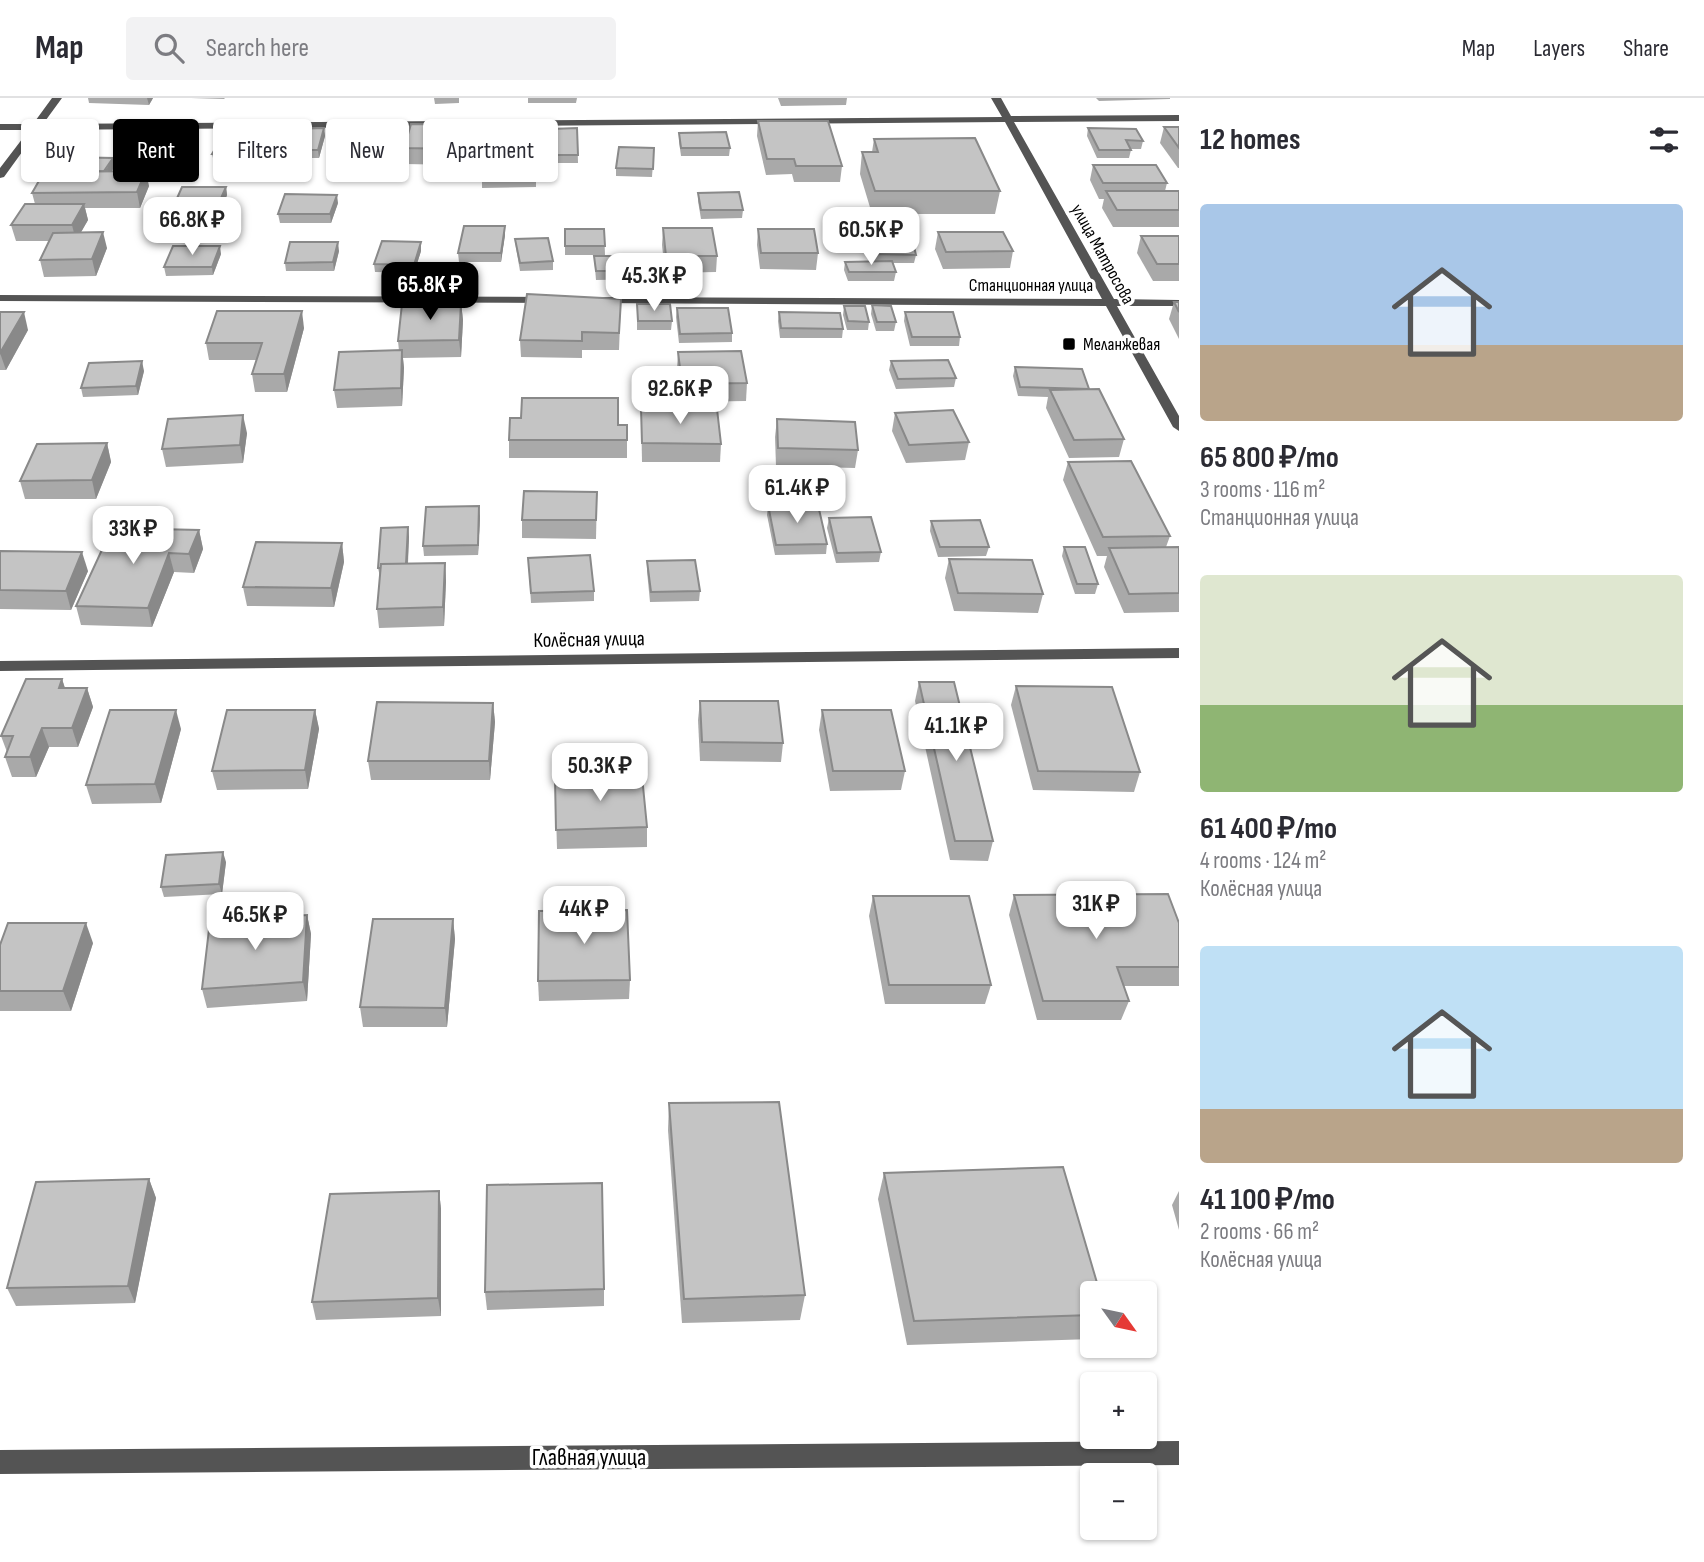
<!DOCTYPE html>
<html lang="en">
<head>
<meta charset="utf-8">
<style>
  body { margin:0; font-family:"Sofia Sans Condensed",sans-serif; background:#f2f2f3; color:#2b2b33; height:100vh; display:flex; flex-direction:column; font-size:26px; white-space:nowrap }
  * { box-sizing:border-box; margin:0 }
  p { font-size:23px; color:#7c7c81 }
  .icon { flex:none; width:38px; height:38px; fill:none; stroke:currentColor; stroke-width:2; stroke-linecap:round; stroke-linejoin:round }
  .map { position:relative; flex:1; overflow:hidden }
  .sheet { display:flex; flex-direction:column; background:#fff; width:525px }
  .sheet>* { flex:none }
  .top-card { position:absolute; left:21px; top:21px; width:665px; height:63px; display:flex; gap:14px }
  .needle { width:46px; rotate:123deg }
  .buttons { position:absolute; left:1080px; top:1183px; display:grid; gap:14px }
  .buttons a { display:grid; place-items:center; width:77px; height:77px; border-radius:7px; background:#fff; box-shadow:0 2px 5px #0004; font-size:35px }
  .price { position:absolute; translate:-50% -60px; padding:0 16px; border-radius:14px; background:#fff; color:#222; font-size:23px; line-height:46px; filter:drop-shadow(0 2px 4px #0008) }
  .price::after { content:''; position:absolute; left:50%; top:42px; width:21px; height:16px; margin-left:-10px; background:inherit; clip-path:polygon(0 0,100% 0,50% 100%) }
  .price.selected { background:#000; color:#fff }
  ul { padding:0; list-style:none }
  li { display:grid; align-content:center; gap:14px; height:371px; padding:0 21px }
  li span { display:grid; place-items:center; height:217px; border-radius:7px; color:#555 }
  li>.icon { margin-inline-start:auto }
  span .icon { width:126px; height:126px; fill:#fffc; stroke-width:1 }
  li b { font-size:30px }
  h2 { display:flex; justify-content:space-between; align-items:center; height:84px; padding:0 21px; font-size:30px }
  .tag { padding:0 24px; border-radius:7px; background:#fff; box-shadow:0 2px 5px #0004; font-size:24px; line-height:63px }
  .tag.selected { background:#000; color:#fff }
  header { display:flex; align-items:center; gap:42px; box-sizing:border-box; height:98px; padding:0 35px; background:#fff; border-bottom:2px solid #e1e1e2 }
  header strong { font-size:33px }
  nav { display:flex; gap:38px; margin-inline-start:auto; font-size:24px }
  .search { width:490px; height:63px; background:#f2f2f3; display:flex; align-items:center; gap:18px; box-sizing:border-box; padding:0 24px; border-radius:7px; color:#7c7c81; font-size:26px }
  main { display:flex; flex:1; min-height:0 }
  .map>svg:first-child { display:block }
</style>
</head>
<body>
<header>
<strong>Map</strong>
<div class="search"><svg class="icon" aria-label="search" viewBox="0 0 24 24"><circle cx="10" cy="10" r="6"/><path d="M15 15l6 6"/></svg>Search here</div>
<nav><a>Map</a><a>Layers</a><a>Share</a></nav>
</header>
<main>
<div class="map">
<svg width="1179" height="1464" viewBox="0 0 1179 1464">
  <rect width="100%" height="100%" fill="#fff"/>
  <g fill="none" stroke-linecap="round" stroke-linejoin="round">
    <!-- minor -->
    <g fill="#545454" fill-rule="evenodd">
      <path d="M52,0H62L43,26L1002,19L991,0H1001L1011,18L1179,17V23L1014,24L1114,201L1179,202V208H1117L1179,318V333L1173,329L1106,208L598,205L592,202L598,199L1102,201L1005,24L38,32L4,79L0,80V70L29,32H0V26H33Z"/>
      <path d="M0,197L549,199L555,202L549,205L0,203Z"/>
      <path d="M1179,550V560L0,573V563Z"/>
      <path d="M1179,1343V1367L0,1376V1352Z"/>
    </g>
  </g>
  <!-- wall -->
  <g fill="#a9a9a9">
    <path d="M88,0H153L149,7L89,5Z"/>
    <path d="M191,0H225L224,1Z"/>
    <path d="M434,0H459V5L435,6Z"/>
    <path d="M528,0H577L576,5H528Z"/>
    <path d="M778,0H847L846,7L781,8Z"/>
    <path d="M1096,0H1170V1L1099,3Z"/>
    <path d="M758,23L842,68L840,84H794L792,76L766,77L757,38Z"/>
    <path d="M463,27V42L457,67L405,66L404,50Z"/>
    <path d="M1164,29H1179V70H1178L1160,45Z"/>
    <path d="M324,30L325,38L319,60H287L286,52Z"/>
    <path d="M577,30L578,65H551V31Z"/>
    <path d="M1088,30L1143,43L1141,51H1130L1131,52L1129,60H1097L1087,38Z"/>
    <path d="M384,32V40L377,60L341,59V51Z"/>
    <path d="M193,33L194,41L182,61L147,60L145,52Z"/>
    <path d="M679,35L730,50L729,58H681L679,43Z"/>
    <path d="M258,37L260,45L249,65L214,64L212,56Z"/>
    <path d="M874,41L1000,93L995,116H872L860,76L862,54H872Z"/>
    <path d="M654,50L652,79L616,78V70Z"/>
    <path d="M536,67V89L482,90V81Z"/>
    <path d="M1093,67L1167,85L1165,93H1179V129H1113L1102,110L1104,101H1099L1090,82Z"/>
    <path d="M115,68L112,73L149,88L140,110H85L88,122L81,134L107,150L96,178L44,179L40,162L49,143H16L11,127L35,106L32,95Z"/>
    <path d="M226,89L227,97L220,115L176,116L174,107Z"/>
    <path d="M698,95L743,112L742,120L701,121L698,103Z"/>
    <path d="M338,105L331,125H280L278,116Z"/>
    <path d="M505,128V137L501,164H459L458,155Z"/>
    <path d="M663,130L717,158L716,174L665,175L662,147Z"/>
    <path d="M565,131H604L605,157H565Z"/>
    <path d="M758,131L818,155L816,172L760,171L757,147Z"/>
    <path d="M867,131L916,157L914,165H893L896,174L894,183H848L844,172L845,164L870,163L866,140Z"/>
    <path d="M938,134L1013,153L1010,170L943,171L935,151Z"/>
    <path d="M1141,138H1179V183H1153L1137,155Z"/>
    <path d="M515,141L553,163V172L520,173L516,150Z"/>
    <path d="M339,153L334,173H286L285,165Z"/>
    <path d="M421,153L414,175L375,174L374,166Z"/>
    <path d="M221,156L213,177L166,178L164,169Z"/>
    <path d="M594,158L651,173V181L596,182Z"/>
    <path d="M621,201L619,252H582V260L521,259L520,242Z"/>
    <path d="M1174,204H1179V241L1169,221Z"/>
    <path d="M461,205L463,222L461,259L403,260L404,270L402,308L337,310L334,292L399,253L398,243Z"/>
    <path d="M637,206L672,223L671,232H637Z"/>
    <path d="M872,207L896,224L894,233H876L871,216Z"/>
    <path d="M844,208L869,224L868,232H847L843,217Z"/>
    <path d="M677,210L732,235V244L679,245L676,219Z"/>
    <path d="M0,214L28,232L6,272H0Z"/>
    <path d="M779,214L843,231L842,240H780L778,223Z"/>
    <path d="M905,214L960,239L959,248H910L904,223Z"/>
    <path d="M304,230L287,294H255L252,276L256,262H209L206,245Z"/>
    <path d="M678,254L747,285L746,303L681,304L677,271Z"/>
    <path d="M891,263L956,280L954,289L896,291L889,272Z"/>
    <path d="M1015,269L1089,292L1124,341L1119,359L1069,360L1046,310L1048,299L1018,298L1013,278Z"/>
    <path d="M144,273L138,297L83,299L81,290Z"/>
    <path d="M641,310L721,346L720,364H642Z"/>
    <path d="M895,315L969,344L965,362L906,365L892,333Z"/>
    <path d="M777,321L858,352L855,370L776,368L775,339Z"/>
    <path d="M618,327H627V360H509V342Z"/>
    <path d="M247,335L243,365L166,369L162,351Z"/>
    <path d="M107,345L111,364L96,401H25L20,383Z"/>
    <path d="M1068,364L1170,438L1166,449H1179V514L1124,515L1104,469L1107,458H1097L1063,382Z"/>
    <path d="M597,394L596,441L522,440V422Z"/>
    <path d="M768,407L827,446L826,456L775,457L767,417Z"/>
    <path d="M480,418L478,457L424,458L423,448Z"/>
    <path d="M829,420L881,454L879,464L836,465L827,430Z"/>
    <path d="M931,423L989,449L986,458L938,459L930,433Z"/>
    <path d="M408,429L409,439L408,466L445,465L446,483L444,528L379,530L377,511L380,479L378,470Z"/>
    <path d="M199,432L203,451L194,475L174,474L152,529L81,527L76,508Z"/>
    <path d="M342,445L344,464L334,509L247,508L243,489Z"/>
    <path d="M1064,449L1098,486L1095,496H1075L1062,458Z"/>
    <path d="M0,453L88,473L71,512L0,511Z"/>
    <path d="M528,460L594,493V503L531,505Z"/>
    <path d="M949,461L1043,496L1038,515L954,513L945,480Z"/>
    <path d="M647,463L700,493L699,503L650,504L647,473Z"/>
    <path d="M62,581L65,590H87L93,609L78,649H49L36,679H12L5,659L7,654L1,638Z"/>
    <path d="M919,584L993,743L988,763L950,762L915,603Z"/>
    <path d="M1016,588L1140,674L1134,694L1033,692L1011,607Z"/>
    <path d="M700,603L783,645L781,664L700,663L698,622Z"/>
    <path d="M493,605L495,624L490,682H371L368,663Z"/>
    <path d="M315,612L319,631L308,691L217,692L212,673Z"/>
    <path d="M822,612L905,673L901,692L830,693L819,632Z"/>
    <path d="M181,631L161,705L92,706L86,687Z"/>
    <path d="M555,681L647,729V749L557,751Z"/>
    <path d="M226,764L222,796L164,799L161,789Z"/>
    <path d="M1014,797L1179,825V888H1124L1129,903L1121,922H1037L1009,817Z"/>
    <path d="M873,798L991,887L985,906H885L869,818Z"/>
    <path d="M307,817L311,836L307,903L207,910L202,891Z"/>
    <path d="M453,821L455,841L447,929H363L360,909Z"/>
    <path d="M93,845L71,913H0V847Z"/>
    <path d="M630,882L629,901L539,903L538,883Z"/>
    <path d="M669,1005L805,1197L800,1222L682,1225L668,1032Z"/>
    <path d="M884,1075L1092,1195V1241L907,1247L878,1101Z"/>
    <path d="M149,1081L156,1100L135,1205L16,1208L7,1190Z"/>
    <path d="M439,1093L441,1111V1218L316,1222L312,1204Z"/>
    <path d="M1179,1093V1132L1172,1107Z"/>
    <path d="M604,1191V1208L487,1212L485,1194Z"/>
  </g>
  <!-- shaded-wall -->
  <g fill="#898989">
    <path d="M147,0H153L149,7Z"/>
    <path d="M463,27V42L457,67L456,51Z"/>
    <path d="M324,30L325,38L319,60L318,52Z"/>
    <path d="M384,32V40L377,60L376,52Z"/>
    <path d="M193,33L194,41L182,61L181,53Z"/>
    <path d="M258,37L260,45L249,65L248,57Z"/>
    <path d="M113,60L115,68L105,84L103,76Z"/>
    <path d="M146,73L149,88L140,110L137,94Z"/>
    <path d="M226,89L227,97L220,115L218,107Z"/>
    <path d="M337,97L338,105L331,125L330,116Z"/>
    <path d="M84,106L88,122L76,143L72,127Z"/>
    <path d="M505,128V137L501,164V155Z"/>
    <path d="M103,134L107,150L96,178L92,161Z"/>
    <path d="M338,144L339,153L334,173L333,164Z"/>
    <path d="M421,144V153L414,175V167Z"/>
    <path d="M220,148L221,156L213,177L212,169Z"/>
    <path d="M461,205L463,222L461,259L459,242Z"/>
    <path d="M302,213L304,230L287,294L284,276Z"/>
    <path d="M24,214L28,232L6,272L0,255Z"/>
    <path d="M402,252L404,270L402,308L401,290Z"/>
    <path d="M142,263L144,273L138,297L136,288Z"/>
    <path d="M243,317L247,335L243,365L240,347Z"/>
    <path d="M107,345L111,364L96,401L92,382Z"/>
    <path d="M479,408L480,418L478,457V447Z"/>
    <path d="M408,429L409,439L407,478L406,469Z"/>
    <path d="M199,432L203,451L194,475L189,456Z"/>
    <path d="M342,445L344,464L334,509L331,490Z"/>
    <path d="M82,454L88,473L71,512L66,493Z"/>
    <path d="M169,455L174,474L152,529L148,510Z"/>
    <path d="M445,465L446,483L444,528L443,509Z"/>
    <path d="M62,581L68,600L59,590Z"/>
    <path d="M87,590L93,609L78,649L72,630Z"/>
    <path d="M493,605L495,624L490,682L489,663Z"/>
    <path d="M176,612L181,631L161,705L155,686Z"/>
    <path d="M315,612L319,631L308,691L305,672Z"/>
    <path d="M42,630L49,649L36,679L30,659Z"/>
    <path d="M223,754L226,764L222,796L219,786Z"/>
    <path d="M307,817L311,836L307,903L303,884Z"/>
    <path d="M453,821L455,841L447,929L445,910Z"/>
    <path d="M86,825L93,845L71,913L63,893Z"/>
    <path d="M149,1081L156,1100L135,1205L128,1188Z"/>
    <path d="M439,1093L441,1111V1218L438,1200Z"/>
  </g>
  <!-- building -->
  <g fill="#c4c4c4" stroke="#898989" stroke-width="2">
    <path d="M758,23H828L842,68H796L794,61H767Z"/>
    <path d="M411,26L463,27L456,51L404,50Z"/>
    <path d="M1164,29H1179V50Z"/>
    <path d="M324,30L318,52H286L293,31Z"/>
    <path d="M577,30L578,57H551V31Z"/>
    <path d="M1088,30L1136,31L1143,43L1126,42L1131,52H1099Z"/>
    <path d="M349,32H384L376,52L341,51Z"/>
    <path d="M159,33H193L181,53L145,52Z"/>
    <path d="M726,34L730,50H681L679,35Z"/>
    <path d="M224,36L258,37L248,57L212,56Z"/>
    <path d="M975,40L1000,93H875L862,54H878L874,41Z"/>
    <path d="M619,49L654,50L653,71L616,70Z"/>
    <path d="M63,59L113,60L104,73L52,74Z"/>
    <path d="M484,67H536V81H482Z"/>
    <path d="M1093,67H1156L1167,85H1103Z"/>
    <path d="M146,73L137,94L32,95L44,74Z"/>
    <path d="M182,89H226L218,107H174Z"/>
    <path d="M1106,93H1179V112H1117Z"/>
    <path d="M739,94L743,112H701L698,95Z"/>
    <path d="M285,96L337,97L330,116H278Z"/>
    <path d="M25,106H84L72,127H11Z"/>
    <path d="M464,128H505L501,155H458Z"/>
    <path d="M663,130H712L717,158H666Z"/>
    <path d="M565,131H604L605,148H565Z"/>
    <path d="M758,131H814L818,155H761Z"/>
    <path d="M867,131L910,132L916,157L871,156Z"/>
    <path d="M103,134L92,161L40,162L53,135Z"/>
    <path d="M938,134H1003L1013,153L946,154Z"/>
    <path d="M1141,138H1179V166H1157Z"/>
    <path d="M548,140L553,163L520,165L515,141Z"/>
    <path d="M382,143L421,144L414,167L374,166Z"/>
    <path d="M290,144H338L333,164L285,165Z"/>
    <path d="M173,148H220L212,169H164Z"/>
    <path d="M594,158H649L651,173H596Z"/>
    <path d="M892,163L896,174H849L845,164Z"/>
    <path d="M527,196L621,201L619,235L582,234V243L520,242Z"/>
    <path d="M1174,204H1179V214Z"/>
    <path d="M461,205L459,242L398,243L402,206Z"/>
    <path d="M637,206H670L672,223H638Z"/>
    <path d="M872,207L891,208L896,224H877Z"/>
    <path d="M844,208H865L869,224L848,223Z"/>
    <path d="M677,210H728L732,235L680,236Z"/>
    <path d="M217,213H302L284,276H252L262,245H206Z"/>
    <path d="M0,214H24L0,255Z"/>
    <path d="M779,214L840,215L843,231L781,230Z"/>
    <path d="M905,214H953L960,239H912Z"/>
    <path d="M402,252L401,290L334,292L339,254Z"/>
    <path d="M741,253L747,285L682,286L678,254Z"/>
    <path d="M948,262L956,280L898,281L891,263Z"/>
    <path d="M142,263L136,288L81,290L89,265Z"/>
    <path d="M1015,269L1082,271L1089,291L1020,289Z"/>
    <path d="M1099,291L1124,341L1074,342L1050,292Z"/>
    <path d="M522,300H618V327H627V342H509L510,320H521Z"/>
    <path d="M641,310L717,311L721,346L642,345Z"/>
    <path d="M953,312L969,344L909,347L895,315Z"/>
    <path d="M243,317L240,347L162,351L168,321Z"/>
    <path d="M777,321L855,324L858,352L778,350Z"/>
    <path d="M107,345L92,382L20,383L37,346Z"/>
    <path d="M1131,363L1170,438L1103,439L1068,364Z"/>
    <path d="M524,393L597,394L596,422H522Z"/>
    <path d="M768,407H818L827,446L776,447Z"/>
    <path d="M479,408L478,447L423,448L426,409Z"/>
    <path d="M871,419L881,454L837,455L829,420Z"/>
    <path d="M980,422L989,449H940L931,423Z"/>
    <path d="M408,429L406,466H381V470H378L381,430Z"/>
    <path d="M112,430L199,432L189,456L169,455L148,510L76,508Z"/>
    <path d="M256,444L342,445L331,490L243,489Z"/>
    <path d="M1064,449H1085L1098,486H1077Z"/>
    <path d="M1179,449V495L1129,496L1109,450Z"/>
    <path d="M0,453L82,454L66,493L0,492Z"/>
    <path d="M590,457L594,493L531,495L528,460Z"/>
    <path d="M949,461L1032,462L1043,496L958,495Z"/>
    <path d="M695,462L700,493L651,494L647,463Z"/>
    <path d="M445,465L443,509L377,511L381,466Z"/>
    <path d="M26,581H62L59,590H87L72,630H42L30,659H5L13,638H1Z"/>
    <path d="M919,584H954L993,743H955Z"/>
    <path d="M1016,588L1112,589L1140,674L1038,673Z"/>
    <path d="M700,603H778L783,645L702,644Z"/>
    <path d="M377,604L493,605L489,663H368Z"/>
    <path d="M110,612H176L155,686L86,687Z"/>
    <path d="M227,612H315L305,672L212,673Z"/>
    <path d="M822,612H891L905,673H833Z"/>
    <path d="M642,678L647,729L556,732L555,681Z"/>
    <path d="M223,754L219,786L161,789L166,757Z"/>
    <path d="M1168,796L1179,825V869H1117L1129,903H1043L1014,797Z"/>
    <path d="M873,798H969L991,887H889Z"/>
    <path d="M627,812L630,882L538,883L539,813Z"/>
    <path d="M307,817L303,884L202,891L210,823Z"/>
    <path d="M373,821H453L445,910L360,909Z"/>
    <path d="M8,825H86L63,893H0V847Z"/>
    <path d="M779,1004L805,1197L684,1201L669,1005Z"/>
    <path d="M1063,1069L1100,1195H1092V1217L914,1223L884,1075Z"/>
    <path d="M149,1081L128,1188L7,1190L36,1084Z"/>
    <path d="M602,1085L604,1191L485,1194L487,1087Z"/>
    <path d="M439,1093L438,1200L312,1204L330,1096Z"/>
  </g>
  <!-- markers -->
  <rect fill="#000" stroke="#fff" stroke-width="2.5" x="1062" y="239" width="14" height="14" rx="3.5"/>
  <g text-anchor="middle" stroke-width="7" stroke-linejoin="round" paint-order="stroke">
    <!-- far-street labels -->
    <g font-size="18" fill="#000" stroke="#fff">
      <text transform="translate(1103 156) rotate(61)" y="6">улица Матросова</text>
      <text x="1031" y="193">Станционная улица</text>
    </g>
    <!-- far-poi labels -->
    <g font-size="18" fill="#000" stroke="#fff" text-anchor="start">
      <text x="1083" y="252">Меланжевая</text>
    </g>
    <!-- street labels -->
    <g font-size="21" fill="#000" stroke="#fff">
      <text transform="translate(589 541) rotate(-1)" y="7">Колёсная улица</text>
    </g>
    <!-- near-street labels -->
    <g font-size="24" fill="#000" stroke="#fff">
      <text x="589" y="1367">Главная улица</text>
    </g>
  </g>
</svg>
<div class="buttons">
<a><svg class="needle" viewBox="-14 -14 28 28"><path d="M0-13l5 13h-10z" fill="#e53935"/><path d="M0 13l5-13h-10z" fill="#7c7c81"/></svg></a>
<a>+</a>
<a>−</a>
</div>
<b class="price" style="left:192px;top:159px">66.8K ₽</b>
<b class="price" style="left:871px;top:169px">60.5K ₽</b>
<b class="price" style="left:654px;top:215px">45.3K ₽</b>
<b class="price selected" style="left:430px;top:224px">65.8K ₽</b>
<b class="price" style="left:680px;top:328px">92.6K ₽</b>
<b class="price" style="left:797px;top:427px">61.4K ₽</b>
<b class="price" style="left:133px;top:468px">33K ₽</b>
<b class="price" style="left:956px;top:665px">41.1K ₽</b>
<b class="price" style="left:600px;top:705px">50.3K ₽</b>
<b class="price" style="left:1096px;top:843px">31K ₽</b>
<b class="price" style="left:584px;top:848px">44K ₽</b>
<b class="price" style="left:255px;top:854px">46.5K ₽</b>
<div class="top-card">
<a class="tag">Buy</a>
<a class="tag selected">Rent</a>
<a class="tag">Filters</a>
<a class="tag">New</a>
<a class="tag">Apartment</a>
</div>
</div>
<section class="sheet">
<h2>12 homes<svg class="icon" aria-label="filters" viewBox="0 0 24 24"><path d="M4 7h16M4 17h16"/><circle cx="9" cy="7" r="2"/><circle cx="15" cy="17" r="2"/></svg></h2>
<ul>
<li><span style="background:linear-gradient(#a9c7e8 65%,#b9a48a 0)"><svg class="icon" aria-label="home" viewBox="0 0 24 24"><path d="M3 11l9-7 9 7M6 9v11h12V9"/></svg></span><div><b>65 800 ₽/mo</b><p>3 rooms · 116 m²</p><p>Станционная улица</p></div></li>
<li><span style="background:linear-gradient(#dfe7d0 60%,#8fb573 0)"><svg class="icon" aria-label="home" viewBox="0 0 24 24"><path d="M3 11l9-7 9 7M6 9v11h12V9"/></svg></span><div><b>61 400 ₽/mo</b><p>4 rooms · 124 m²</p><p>Колёсная улица</p></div></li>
<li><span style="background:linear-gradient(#bfe0f5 75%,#b9a48a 0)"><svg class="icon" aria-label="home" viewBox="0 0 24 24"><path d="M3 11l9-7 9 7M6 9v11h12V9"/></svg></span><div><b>41 100 ₽/mo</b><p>2 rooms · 66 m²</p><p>Колёсная улица</p></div></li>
</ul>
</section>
</main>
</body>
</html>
